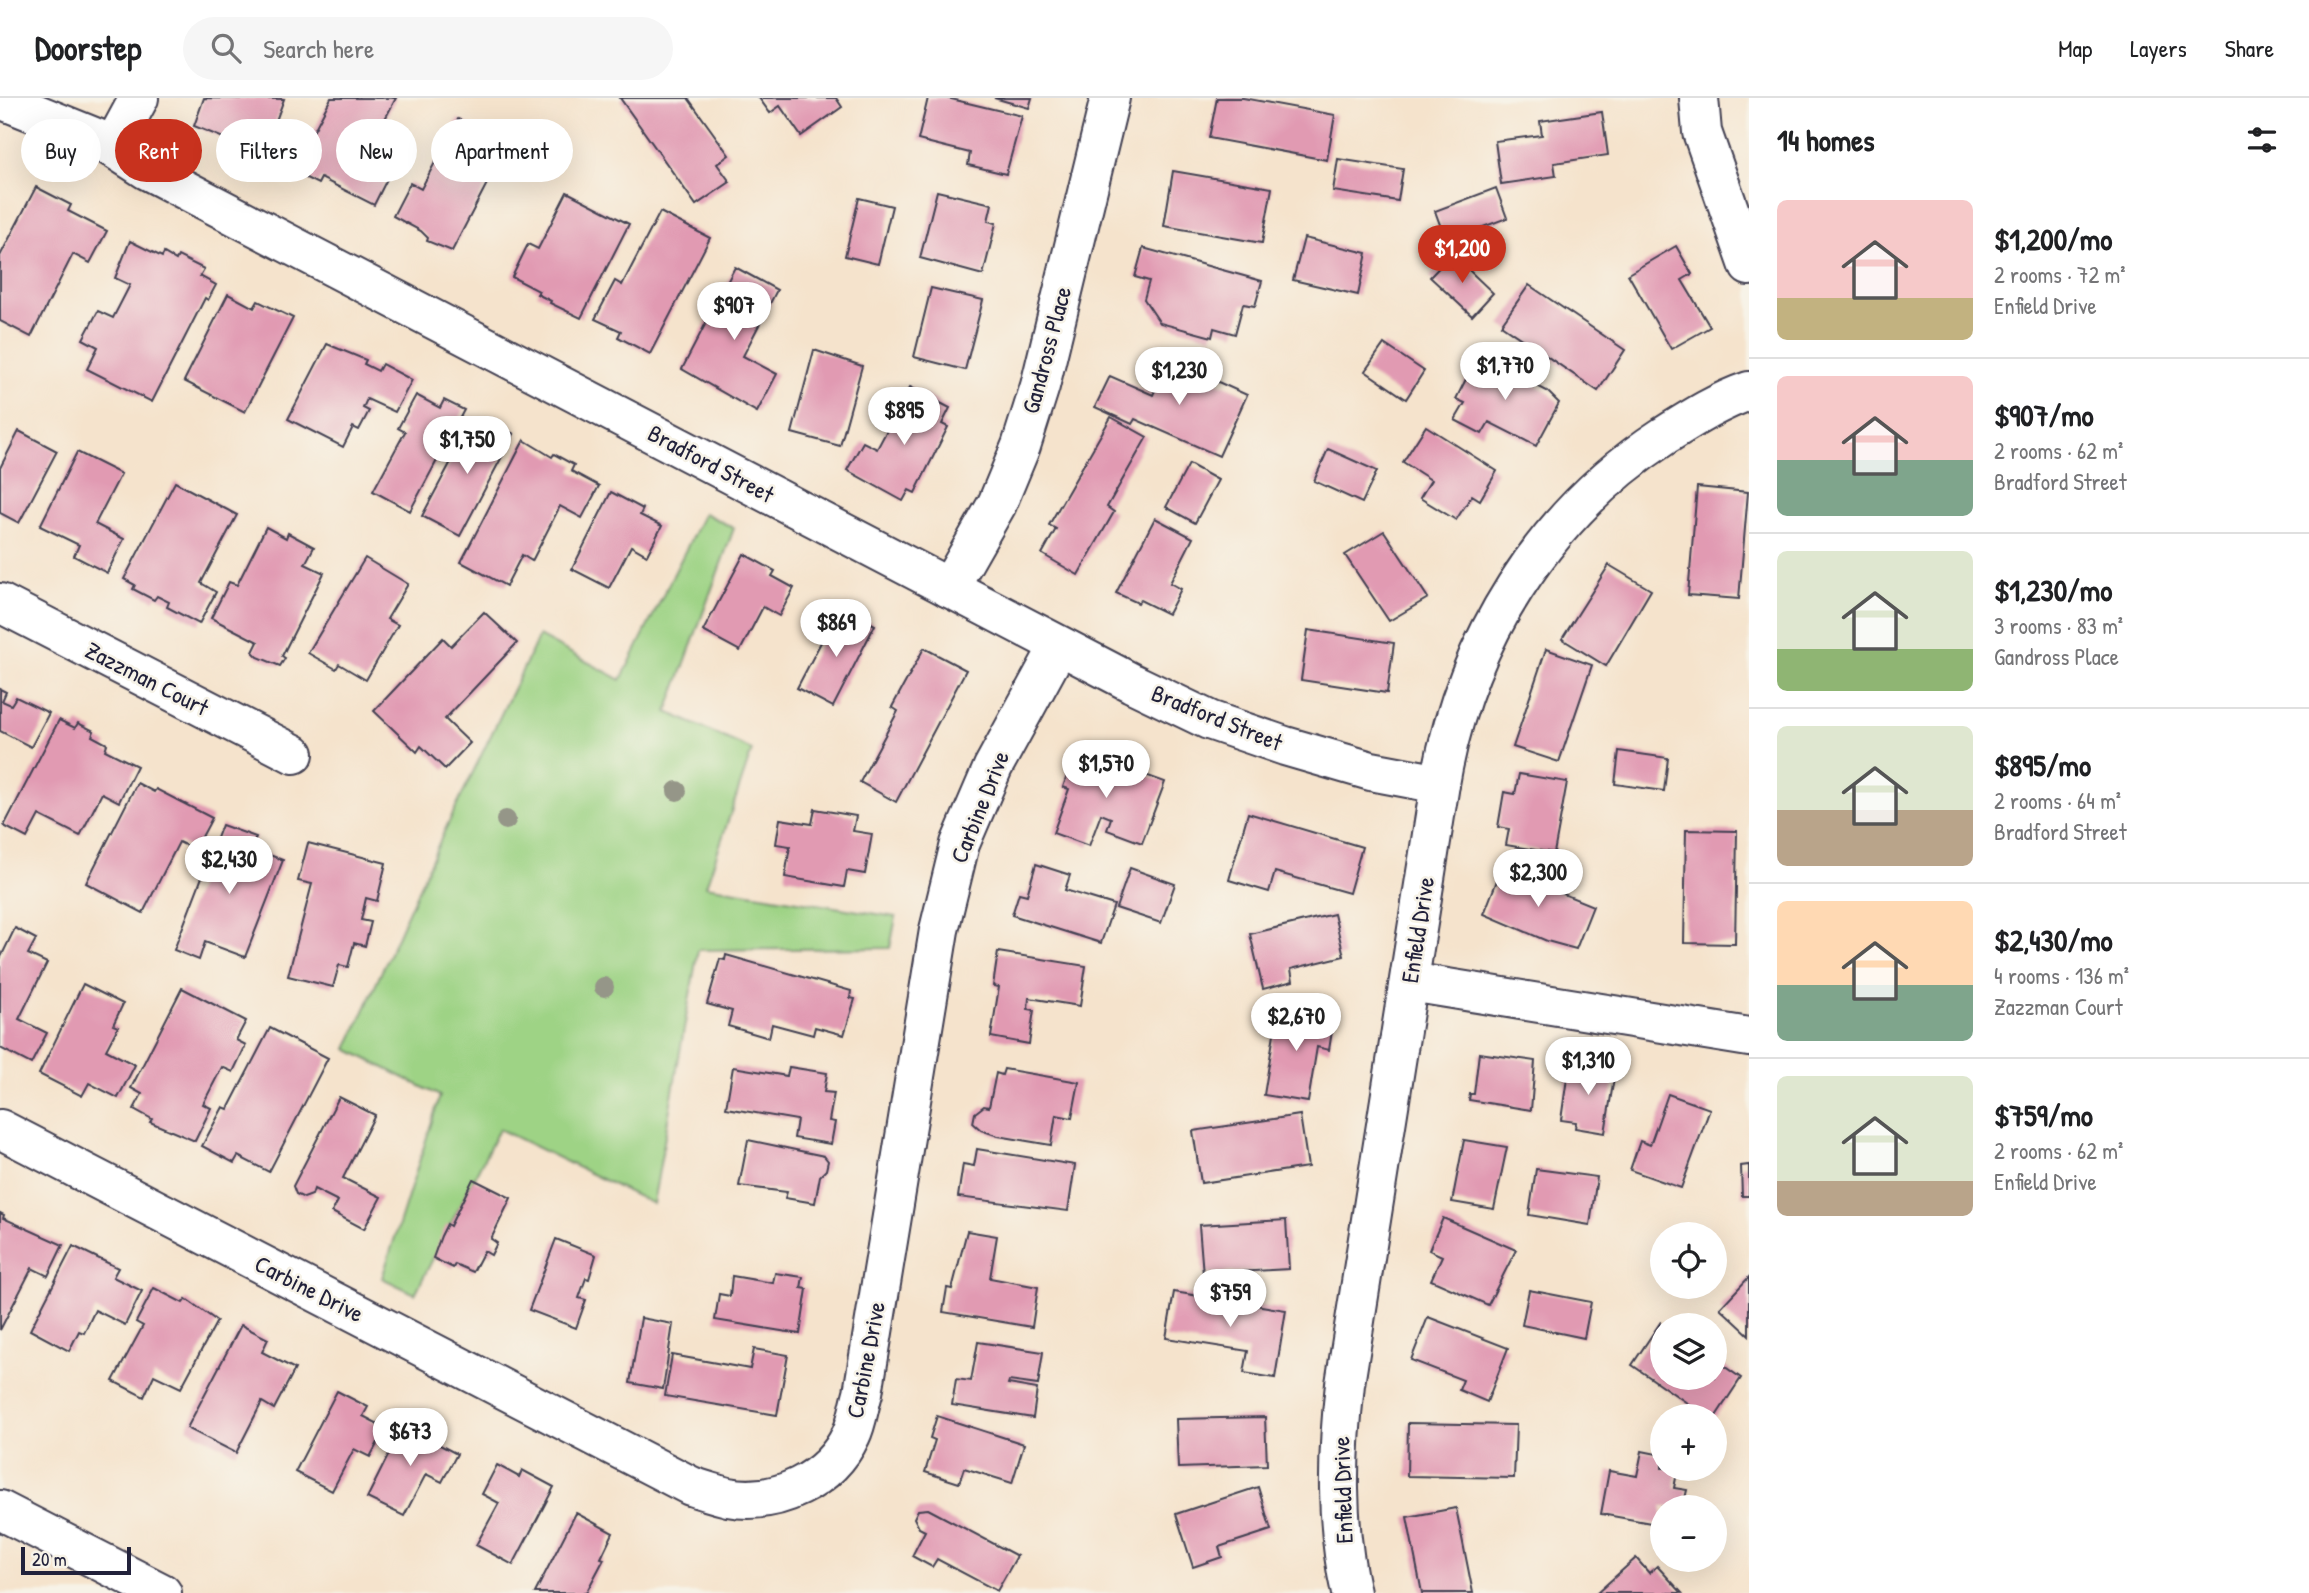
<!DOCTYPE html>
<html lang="en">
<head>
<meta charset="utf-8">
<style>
  body { margin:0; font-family:"Patrick Hand",sans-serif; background:#f6f6f6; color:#202124; height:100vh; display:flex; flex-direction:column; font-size:26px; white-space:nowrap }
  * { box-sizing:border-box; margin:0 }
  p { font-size:23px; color:#757577 }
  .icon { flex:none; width:38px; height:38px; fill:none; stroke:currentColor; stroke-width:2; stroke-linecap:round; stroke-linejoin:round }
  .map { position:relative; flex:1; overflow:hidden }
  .drawer { display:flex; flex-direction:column; background:#fff; width:560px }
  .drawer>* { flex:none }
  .top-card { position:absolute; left:21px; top:21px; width:665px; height:63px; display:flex; gap:14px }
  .controls { position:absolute; left:1650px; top:1124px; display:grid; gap:14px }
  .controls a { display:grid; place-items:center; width:77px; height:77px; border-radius:50%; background:#fff; box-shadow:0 7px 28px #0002; font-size:35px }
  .scale { position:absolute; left:21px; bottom:18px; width:110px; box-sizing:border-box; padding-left:7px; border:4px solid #22223b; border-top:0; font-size:19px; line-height:24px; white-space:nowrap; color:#22223b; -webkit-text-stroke:5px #f7f3e8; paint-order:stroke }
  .price { position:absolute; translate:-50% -60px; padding:0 16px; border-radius:24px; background:#fff; color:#222; font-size:23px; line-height:46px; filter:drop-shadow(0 2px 4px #0008) }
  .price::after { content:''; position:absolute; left:50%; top:42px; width:21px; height:16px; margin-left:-10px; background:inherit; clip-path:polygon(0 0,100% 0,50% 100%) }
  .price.selected { background:#c8321e; color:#fff }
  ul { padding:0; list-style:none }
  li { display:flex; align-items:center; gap:21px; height:175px; padding:0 28px }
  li+li { border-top:2px solid #e0e0e0 }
  li span { display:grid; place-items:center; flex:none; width:196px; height:140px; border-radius:10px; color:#555 }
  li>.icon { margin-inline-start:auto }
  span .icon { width:84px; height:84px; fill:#fffc; stroke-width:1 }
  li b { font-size:30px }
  h2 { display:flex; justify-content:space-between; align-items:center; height:84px; padding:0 28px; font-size:30px }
  .tag { padding:0 24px; border-radius:32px; background:#fff; box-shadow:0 7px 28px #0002; font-size:24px; line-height:63px }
  .tag.selected { background:#c8321e; color:#fff }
  header { display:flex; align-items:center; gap:42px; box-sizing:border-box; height:98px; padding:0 35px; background:#fff; border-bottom:2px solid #e0e0e0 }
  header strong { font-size:33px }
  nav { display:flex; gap:38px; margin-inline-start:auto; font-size:24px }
  .search { width:490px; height:63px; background:#f6f6f6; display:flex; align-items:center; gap:18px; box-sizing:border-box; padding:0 24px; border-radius:38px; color:#757577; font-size:26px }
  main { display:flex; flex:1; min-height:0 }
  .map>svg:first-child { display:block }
</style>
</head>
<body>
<header>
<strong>Doorstep</strong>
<div class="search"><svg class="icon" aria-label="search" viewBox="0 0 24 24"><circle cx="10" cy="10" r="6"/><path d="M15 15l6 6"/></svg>Search here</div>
<nav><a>Map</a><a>Layers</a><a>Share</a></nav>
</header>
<main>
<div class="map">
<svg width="1749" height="1495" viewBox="0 0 1749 1495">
  <rect width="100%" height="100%" fill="#f7f3e8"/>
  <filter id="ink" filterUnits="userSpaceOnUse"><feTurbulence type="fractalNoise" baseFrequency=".0143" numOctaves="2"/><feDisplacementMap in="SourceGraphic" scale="14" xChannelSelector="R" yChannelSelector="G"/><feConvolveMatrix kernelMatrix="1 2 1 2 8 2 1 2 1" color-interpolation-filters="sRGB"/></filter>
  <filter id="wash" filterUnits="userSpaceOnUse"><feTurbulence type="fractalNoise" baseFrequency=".00686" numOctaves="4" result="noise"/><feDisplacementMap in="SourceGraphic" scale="28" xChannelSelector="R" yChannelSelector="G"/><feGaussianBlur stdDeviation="1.57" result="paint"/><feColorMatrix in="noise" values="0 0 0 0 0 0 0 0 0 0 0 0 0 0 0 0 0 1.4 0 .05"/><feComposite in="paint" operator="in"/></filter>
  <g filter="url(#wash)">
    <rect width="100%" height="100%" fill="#f5e3cc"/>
    <!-- green -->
    <path fill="#9ed385" stroke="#607a60" stroke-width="2" d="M704,415L734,430L667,614L752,652L706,788L896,819L890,850L698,852L653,1106L499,1031L415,1196L382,1180L440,998L347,951L444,734L539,538L621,582Z"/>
    <g id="blocks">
      <!-- building -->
      <g fill="#e19ab2">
        <path d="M204,0L284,1L273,31L301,41L286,76L250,63L253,52L194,28Z"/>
        <path d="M331,0H396L364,61L390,75L374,107L321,80L318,86L300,77L309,61L301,57Z"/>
        <path d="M620,0H688L729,57L717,66L730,84L696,107Z"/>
        <path d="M759,0H836L842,9L801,38L780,8L770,15Z"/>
        <path d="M928,0H947L1022,18L1006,76L968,67L970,55L918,42Z"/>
        <path d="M994,0H1032L1029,10Z"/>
        <path d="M1217,0H1243L1335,17L1327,62L1209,40Z"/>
        <path d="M1602,14L1608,57L1554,65L1556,78L1501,86L1495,43L1542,37L1540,23Z"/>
        <path d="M458,21L507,47L452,153L427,143L428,140L421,133L393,118L410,85L421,91Z"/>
        <path d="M1338,61L1403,71L1398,103L1333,93Z"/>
        <path d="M1173,73L1272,90L1262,145L1164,128Z"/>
        <path d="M36,89L71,107L68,113L107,133L90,165L73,156L31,239L0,223V158Z"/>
        <path d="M1496,90L1507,120L1446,143L1435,113Z"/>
        <path d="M937,93L992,106L988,123L996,125L983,177L920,160Z"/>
        <path d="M567,94L629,126L581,220L550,205L551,203L537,196L539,193L512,179L528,146L538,151Z"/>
        <path d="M859,100L892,108L878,166L845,158Z"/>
        <path d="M660,114L710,140L650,256L618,239L621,233L595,221L615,183L622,187Z"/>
        <path d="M1304,140L1367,155L1358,197L1293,182Z"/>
        <path d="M130,143L162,159L164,155L176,162L178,158L204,171L200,178L216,187L208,202L205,200L152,304L87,271L98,249L83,241L98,213L113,220L130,187L115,180Z"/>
        <path d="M1676,148L1692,176L1682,182L1710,229L1671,251L1628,176Z"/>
        <path d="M1143,150L1262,183L1255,208L1243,206L1235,236L1214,230L1212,239L1160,225L1144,201L1149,183L1135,179Z"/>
        <path d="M1452,156L1493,195L1472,218L1430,179Z"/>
        <path d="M735,169L777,192L743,258L777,276L757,314L682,271Z"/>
        <path d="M1529,187L1625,252L1598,293L1501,227Z"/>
        <path d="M931,190L983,202L965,272L914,259Z"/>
        <path d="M228,196L254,210L258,203L293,220L245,314L184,283Z"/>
        <path d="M327,246L366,262L364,266L378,273L382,266L412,282L395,314L367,301L363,310L369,313L359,332L353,329L343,349L288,321Z"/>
        <path d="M1384,246L1424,273L1406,301L1365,273Z"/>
        <path d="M814,252L862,268L840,348L792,335Z"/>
        <path d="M1478,257L1547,293L1559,305L1536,348L1489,324L1482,336L1455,322L1465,305L1456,301Z"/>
        <path d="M1185,269L1247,297L1219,358L1135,321L1132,326L1095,309L1110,278L1153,297L1161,279Z"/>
        <path d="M910,289L950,310L942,326L948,329L915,395L909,392L903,403L847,372L863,344L877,351Z"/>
        <path d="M416,297L440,310L444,302L464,312L410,413L373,393L405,334L398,330Z"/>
        <path d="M1111,319L1147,339L1107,409L1114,414L1078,477L1042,456L1056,431L1049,427Z"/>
        <path d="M465,323L488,335L494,325L514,336L460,438L422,418L453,360L448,357Z"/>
        <path d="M1426,328L1497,373L1480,402L1472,397L1456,422L1420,400L1431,382L1403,364Z"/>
        <path d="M19,333L57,353L19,425L0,415V370Z"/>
        <path d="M524,342L552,359L554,356L574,367L571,373L599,388L582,420L560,408L532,463L522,457L506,488L461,464Z"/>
        <path d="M1328,351L1377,373L1362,405L1314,383Z"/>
        <path d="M77,354L121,376L95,426L124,441L107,475L74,458L79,447L40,428Z"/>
        <path d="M1189,366L1218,382L1195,425L1166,409Z"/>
        <path d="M175,384L237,417L201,485L216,494L199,526L167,509L169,504L157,498L154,502L133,491L135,487L124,481Z"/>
        <path d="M1697,389L1748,394L1739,501L1688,497Z"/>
        <path d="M611,394L643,411L640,417L662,428L647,457L631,448L609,490L572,471Z"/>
        <path d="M1155,420L1193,440L1170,485L1181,491L1168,516L1140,502L1138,505L1116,495Z"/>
        <path d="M266,429L286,440L288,435L314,449L305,466L324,475L282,558L285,560L280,568L258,559L253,554L258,544L211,520L229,484L237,487Z"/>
        <path d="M1384,433L1428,500L1389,523L1345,457Z"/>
        <path d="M744,456L775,473L772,478L794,490L779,518L763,509L740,553L703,533Z"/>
        <path d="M365,460L408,486L387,521L398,527L366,582L339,566L336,571L308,555Z"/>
        <path d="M1609,467L1651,492L1606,568L1562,541Z"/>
        <path d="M846,512L875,527L833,609L797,590L830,527L837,531Z"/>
        <path d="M484,514L517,545L445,621L470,645L445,671L421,648L417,654L374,613L443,540L451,548Z"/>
        <path d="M1308,532L1394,545L1387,595L1301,582Z"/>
        <path d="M924,550L966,572L896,704L860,684L898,613L892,609Z"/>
        <path d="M1546,551L1592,567L1559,664L1513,649Z"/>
        <path d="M0,591L6,594L2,603L11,607L16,599L49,615L31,649L0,633Z"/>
        <path d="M59,622L75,630L78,625L94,633L92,638L107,646L105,652L137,668L119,704L102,695L80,738L39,717L27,740L4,728Z"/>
        <path d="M1076,652L1165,684L1142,745L1107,732L1111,720L1101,716L1089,748L1053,735L1069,691L1063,689Z"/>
        <path d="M1619,653L1668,660L1664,693L1615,686Z"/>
        <path d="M1519,676L1567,684L1554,755L1506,747L1509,731L1498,729L1504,694L1515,696Z"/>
        <path d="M137,685L154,694L156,691L212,720L195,752L179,744L143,815L86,785Z"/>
        <path d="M815,711L856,718L853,733L872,736L865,776L847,773L844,789L785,779L790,748L776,746L780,721L812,726Z"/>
        <path d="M1248,715L1362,749L1349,795L1275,774L1269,794L1229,782Z"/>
        <path d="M222,727L256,739L251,750L283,762L245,859L205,844L199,862L174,852Z"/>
        <path d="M1686,732L1737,733L1735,846L1684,845Z"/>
        <path d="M308,745L386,765L377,803L366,800L361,822L371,824L365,848L354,845L348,869L339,867L333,889L288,878L312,786L298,783Z"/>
        <path d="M1036,766L1070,777L1065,792L1114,807L1101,845L1012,817L1019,795L1027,797Z"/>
        <path d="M1503,767L1553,787L1551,791L1593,808L1576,851L1547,843L1484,816Z"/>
        <path d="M1130,770L1175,786L1161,825L1116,810Z"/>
        <path d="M1334,816L1344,858L1291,871L1293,883L1263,891L1250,836Z"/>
        <path d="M15,830L36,841L28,856L47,865L19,921L47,935L31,966L0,950V861Z"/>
        <path d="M998,854L1086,868L1080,908L1029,900L1028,911L1034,912L1029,946L991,939L999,889L993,888Z"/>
        <path d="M726,857L851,893L850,900L855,901L844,937L815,929L813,937L772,926L769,940L728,928L732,913L707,906L720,861L725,862Z"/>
        <path d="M83,886L123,906L113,927L118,929L106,952L135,967L118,1000L89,985L82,998L39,976Z"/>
        <path d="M182,890L246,923L236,942L246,947L233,974L222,969L203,1006L211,1010L195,1043L150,1024L152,1021L134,1011L142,996L131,990Z"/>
        <path d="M1278,911L1334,920L1329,952L1317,949L1308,1004L1264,997Z"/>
        <path d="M270,930L328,960L269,1074L238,1058L234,1065L202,1048L223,1009L228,1011Z"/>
        <path d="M1479,955L1535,963L1531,1012L1469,1002L1470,996H1474Z"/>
        <path d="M1569,966L1615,973L1605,1035L1575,1030L1576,1024L1561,1022Z"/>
        <path d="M733,969L787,978L789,969L827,975L824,994L834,995L829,1023L835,1024L831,1046L794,1040L797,1022L726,1010Z"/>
        <path d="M1004,971L1079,984L1072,1020L1056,1017L1051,1047L998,1038L981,1032L973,1025L975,1015L984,1008L989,1009L996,975L1002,977Z"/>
        <path d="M1668,996L1710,1011L1681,1090L1630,1072L1640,1043L1650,1047Z"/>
        <path d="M339,999L375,1017L343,1080L381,1099L364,1131L332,1114L338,1103L314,1091L312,1097L304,1100L296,1096L293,1088Z"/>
        <path d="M1300,1017L1308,1069L1201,1085L1193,1033Z"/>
        <path d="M748,1042L824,1058L828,1063L826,1072L820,1078L815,1105L785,1100L787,1094L739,1088Z"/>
        <path d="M1464,1042L1507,1049L1494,1111L1452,1104Z"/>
        <path d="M977,1051L1075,1067L1068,1113L958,1099L963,1066L974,1068Z"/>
        <path d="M1749,1067V1098H1742L1741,1068Z"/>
        <path d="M1536,1071L1597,1079L1590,1127L1529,1117Z"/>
        <path d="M473,1081L511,1100L491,1141L497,1145L491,1157L484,1153L473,1174L455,1166L453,1170L433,1160L441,1138L447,1126L450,1128Z"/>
        <path d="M0,1115L4,1117L3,1120L63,1147L48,1178L32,1170L0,1232Z"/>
        <path d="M1443,1120L1516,1152L1488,1207L1431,1182L1442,1158L1429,1152Z"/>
        <path d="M1286,1122L1289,1171L1203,1176L1199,1127Z"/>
        <path d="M967,1133L997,1138L990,1180L1038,1189L1032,1229L943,1214L947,1190L952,1191Z"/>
        <path d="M556,1141L596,1157L589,1181L586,1180L579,1200L586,1202L576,1230L529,1212Z"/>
        <path d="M73,1148L118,1170L113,1179L142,1193L125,1227L95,1212L84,1235L79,1233L69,1253L30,1232Z"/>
        <path d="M775,1175L803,1179L801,1190L807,1191L800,1236L715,1222L719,1196L730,1198L732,1178L773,1185Z"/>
        <path d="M1749,1179V1237L1720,1210Z"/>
        <path d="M154,1190L183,1205L186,1201L217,1223L181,1290L154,1277L144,1299L113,1283L143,1228L136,1224Z"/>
        <path d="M1529,1192L1591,1204L1584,1240L1522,1227Z"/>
        <path d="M1174,1194L1286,1212L1275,1280L1244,1275L1248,1253L1166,1240Z"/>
        <path d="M1428,1219L1508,1250L1487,1304L1459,1292L1463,1282L1411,1262Z"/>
        <path d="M641,1220L673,1226L663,1291L630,1285Z"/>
        <path d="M1660,1225L1662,1279H1715V1262L1741,1280L1716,1318H1706L1632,1267Z"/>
        <path d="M241,1227L268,1241L262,1254L295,1271L274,1311L262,1304L236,1355L187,1330Z"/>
        <path d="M978,1244L1043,1254L1038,1287L1009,1283L1008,1286L1037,1291L1033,1320L952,1307L956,1281L971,1283Z"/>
        <path d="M754,1251L788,1257L777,1317L665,1298L672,1257L750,1271Z"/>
        <path d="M337,1293L368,1309L363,1318L386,1330L370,1359L354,1351L332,1393L295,1374Z"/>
        <path d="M937,1318L1024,1346L1012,1385L964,1370L959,1385L925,1374L935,1342L930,1340Z"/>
        <path d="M1265,1319L1267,1367L1178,1370L1176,1321Z"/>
        <path d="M406,1322L438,1338L434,1344L457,1356L442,1384L426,1376L404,1418L367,1400Z"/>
        <path d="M1408,1325L1516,1327L1514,1380L1407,1378Z"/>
        <path d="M1642,1353L1662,1357V1370H1678L1674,1390L1687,1392L1683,1409H1662V1427L1601,1416L1609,1373L1637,1378Z"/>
        <path d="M497,1367L519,1379L522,1372L554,1389L513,1467L476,1447L499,1405L482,1396Z"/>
        <path d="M1258,1389L1271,1432L1219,1449L1222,1459L1193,1469L1176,1416Z"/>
        <path d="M1456,1410L1473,1495H1422L1407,1419Z"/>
        <path d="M928,1411L1017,1458L997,1493L937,1461L932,1469L912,1458L925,1433L919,1430L914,1420L918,1412Z"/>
        <path d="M576,1415L613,1435L601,1460L604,1461L586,1495H535Z"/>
        <path d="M1636,1460L1649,1475L1657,1468L1682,1495H1597Z"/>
      </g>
    </g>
  </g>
  <g filter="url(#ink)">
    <use href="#blocks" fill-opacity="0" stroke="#423f51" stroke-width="2"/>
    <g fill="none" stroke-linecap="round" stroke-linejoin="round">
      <!-- street casing -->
      <g stroke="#423f51" stroke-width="42">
        <g id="street">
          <path d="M1699,0L1702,34L1749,168"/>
          <path d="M0,1L99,41L147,72L1132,585L1209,622L1285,648L1371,673L1440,686"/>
          <path d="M112,50L139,0"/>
          <path d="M949,490L997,406L1021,348L1040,288L1110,0"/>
          <path d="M0,505L294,656"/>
          <path d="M1410,884L1749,939"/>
          <path d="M0,1031L691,1388C703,1392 716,1396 728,1399C777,1408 830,1382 851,1337C857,1325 859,1308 863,1295L939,832L960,746L993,669L1059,548"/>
          <path d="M1351,1495C1335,1424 1337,1358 1345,1286L1440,686C1464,544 1543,417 1664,338C1691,321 1719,303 1749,293"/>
        </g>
      </g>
      <!-- secondary casing -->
      <g stroke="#423f51" stroke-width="42">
        <path id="secondary" d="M0,1412L162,1495"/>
      </g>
      <!-- street -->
      <use href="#street" stroke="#fff" stroke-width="38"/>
      <!-- secondary -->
      <use href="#secondary" stroke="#fff" stroke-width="38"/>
    </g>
    <!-- trees -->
    <g fill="#959688">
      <circle cx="677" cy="693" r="10"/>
      <circle cx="506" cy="722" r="10"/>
      <circle cx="604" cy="889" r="10"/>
    </g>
  </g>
  <g text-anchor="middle" stroke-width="5" stroke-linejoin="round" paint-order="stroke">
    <!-- street labels -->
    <g font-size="24" fill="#22223b" stroke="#f7f3e8">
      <text transform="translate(1047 252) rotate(-75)" y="8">Gandross Place</text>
      <text transform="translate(711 366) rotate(28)" y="8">Bradford Street</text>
      <text transform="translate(147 581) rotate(27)" y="8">Zazzman Court</text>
      <text transform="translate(1217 620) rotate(22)" y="8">Bradford Street</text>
      <text transform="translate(980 709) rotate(-68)" y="8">Carbine Drive</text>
      <text transform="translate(1418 832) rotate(-81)" y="8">Enfield Drive</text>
      <text transform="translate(309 1191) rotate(27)" y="8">Carbine Drive</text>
      <text transform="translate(866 1262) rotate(-79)" y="8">Carbine Drive</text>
      <text transform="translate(1343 1392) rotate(-92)" y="8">Enfield Drive</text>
    </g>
  </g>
</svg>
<div class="controls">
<a><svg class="icon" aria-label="locate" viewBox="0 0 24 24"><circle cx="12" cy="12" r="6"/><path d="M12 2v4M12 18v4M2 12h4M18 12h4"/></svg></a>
<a><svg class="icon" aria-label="layers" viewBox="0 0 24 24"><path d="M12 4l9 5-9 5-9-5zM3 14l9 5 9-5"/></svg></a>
<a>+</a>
<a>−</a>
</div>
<div class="scale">20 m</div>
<b class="price selected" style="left:1462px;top:187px">$1,200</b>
<b class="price" style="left:734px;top:244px">$907</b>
<b class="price" style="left:1505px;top:304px">$1,770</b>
<b class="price" style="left:1179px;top:309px">$1,230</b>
<b class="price" style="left:904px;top:349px">$895</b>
<b class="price" style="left:467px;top:378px">$1,750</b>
<b class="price" style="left:836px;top:561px">$869</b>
<b class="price" style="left:1106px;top:702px">$1,570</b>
<b class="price" style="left:229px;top:798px">$2,430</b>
<b class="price" style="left:1538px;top:811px">$2,300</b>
<b class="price" style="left:1296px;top:955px">$2,670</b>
<b class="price" style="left:1588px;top:999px">$1,310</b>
<b class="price" style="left:1230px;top:1231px">$759</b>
<b class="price" style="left:410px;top:1370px">$673</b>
<div class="top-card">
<a class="tag">Buy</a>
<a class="tag selected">Rent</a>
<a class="tag">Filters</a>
<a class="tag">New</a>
<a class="tag">Apartment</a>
</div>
</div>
<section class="drawer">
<h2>14 homes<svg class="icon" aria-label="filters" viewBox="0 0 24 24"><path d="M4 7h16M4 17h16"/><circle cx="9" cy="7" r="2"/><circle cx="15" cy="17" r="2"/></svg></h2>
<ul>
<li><span style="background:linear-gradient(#f6c9c9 70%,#c2b280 0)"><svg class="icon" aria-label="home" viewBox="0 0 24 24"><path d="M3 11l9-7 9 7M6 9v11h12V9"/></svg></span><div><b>$1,200/mo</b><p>2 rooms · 72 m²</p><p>Enfield Drive</p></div></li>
<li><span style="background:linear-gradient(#f6c9c9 60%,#7fa58c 0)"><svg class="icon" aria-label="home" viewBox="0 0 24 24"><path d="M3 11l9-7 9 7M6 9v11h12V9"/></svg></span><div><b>$907/mo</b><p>2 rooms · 62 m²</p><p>Bradford Street</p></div></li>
<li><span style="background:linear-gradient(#dfe7d0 70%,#8fb573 0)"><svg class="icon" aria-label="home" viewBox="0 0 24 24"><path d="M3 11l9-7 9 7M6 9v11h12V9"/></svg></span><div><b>$1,230/mo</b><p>3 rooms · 83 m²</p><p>Gandross Place</p></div></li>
<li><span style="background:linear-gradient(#dfe7d0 60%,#b9a48a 0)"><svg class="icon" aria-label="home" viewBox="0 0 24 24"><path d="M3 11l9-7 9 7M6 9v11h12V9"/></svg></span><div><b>$895/mo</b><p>2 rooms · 64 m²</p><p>Bradford Street</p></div></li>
<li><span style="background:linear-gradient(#ffd9b3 60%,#7fa58c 0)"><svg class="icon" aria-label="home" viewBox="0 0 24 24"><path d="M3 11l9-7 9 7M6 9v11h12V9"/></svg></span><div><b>$2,430/mo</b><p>4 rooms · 136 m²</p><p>Zazzman Court</p></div></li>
<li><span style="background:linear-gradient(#dfe7d0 75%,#b9a48a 0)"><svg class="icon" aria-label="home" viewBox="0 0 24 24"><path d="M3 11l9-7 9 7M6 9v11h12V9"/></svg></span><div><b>$759/mo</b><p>2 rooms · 62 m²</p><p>Enfield Drive</p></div></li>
</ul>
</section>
</main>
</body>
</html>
